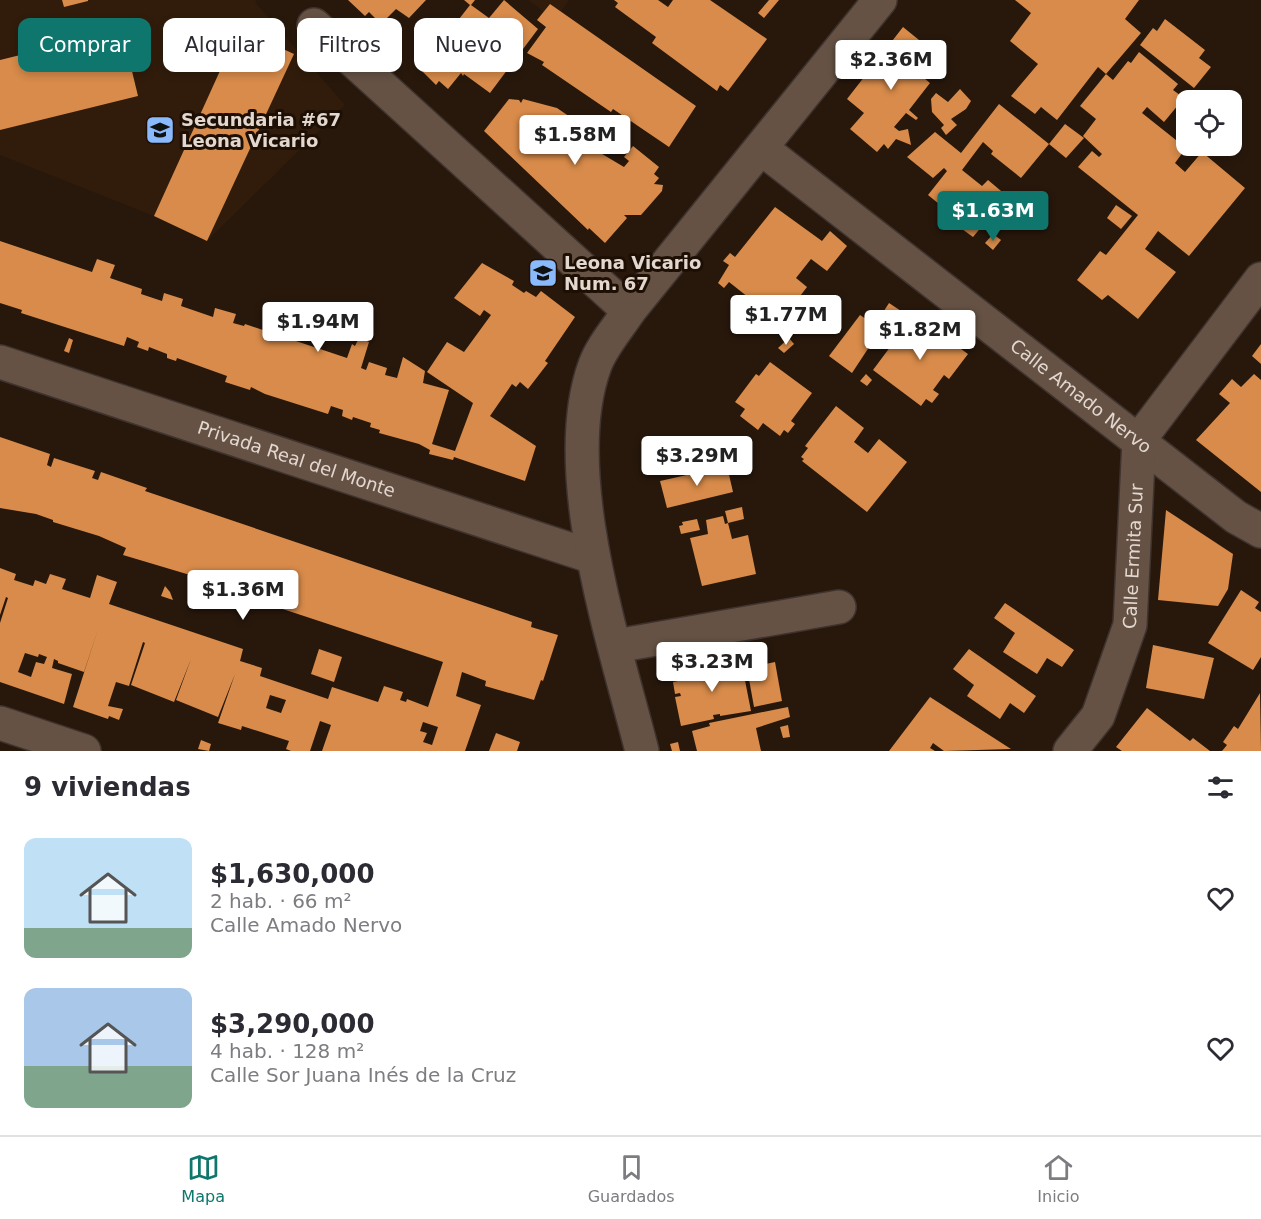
<!DOCTYPE html>
<html lang="es">
<head>
<meta charset="utf-8">
<style>
  body { margin:0; font-family:"DejaVu Sans",sans-serif; background:#f7f7f7; color:#2b2b33; height:100vh; display:flex; flex-direction:column; font-size:22px; white-space:nowrap }
  * { box-sizing:border-box; margin:0 }
  p { font-size:20px; color:#7c7c81 }
  .icon { flex:none; width:33px; height:33px; fill:none; stroke:currentColor; stroke-width:2; stroke-linecap:round; stroke-linejoin:round }
  .map { position:relative; height:751px; overflow:hidden }
  .side { display:flex; flex-direction:column; background:#fff; flex:1 }
  .side>* { flex:none }
  .banner { position:absolute; left:18px; top:18px; width:600px; height:54px; display:flex; gap:12px }
  .fabs { position:absolute; left:1176px; top:90px; display:grid; gap:12px }
  .fabs a { display:grid; place-items:center; width:66px; height:66px; border-radius:12px; background:#fff; box-shadow:0 3px 9px #0003; font-size:30px }
  .price { position:absolute; translate:-50% -51px; padding:0 14px; border-radius:6px; background:#fff; color:#222; font-size:20px; line-height:39px; filter:drop-shadow(0 2px 3px #0008) }
  .price::after { content:''; position:absolute; left:50%; top:36px; width:18px; height:14px; margin-left:-9px; background:inherit; clip-path:polygon(0 0,100% 0,50% 100%) }
  .price.current { background:#0f766e; color:#fff }
  ul { padding:0; list-style:none }
  li { display:flex; align-items:center; gap:18px; height:150px; padding:0 24px }
  li span { display:grid; place-items:center; flex:none; width:168px; height:120px; border-radius:12px; color:#555 }
  li>.icon { margin-inline-start:auto }
  span .icon { width:72px; height:72px; fill:#fffc; stroke-width:1 }
  li b { font-size:26px }
  h2 { display:flex; justify-content:space-between; align-items:center; height:72px; padding:0 24px; font-size:26px }
  .pill { padding:0 21px; border-radius:12px; background:#fff; box-shadow:0 3px 9px #0003; font-size:21px; line-height:54px }
  .pill.current { background:#0f766e; color:#fff }
  .tabs { display:flex; justify-content:space-around; align-items:center; height:84px; border-top:2px solid #e1e1e2; background:#fff; font-size:16px; color:#7c7c81 }
  .tabs a { display:grid; justify-items:center; gap:3px }
  .tabs .current { color:#0f766e }
  .map>svg:first-child { display:block }
</style>
</head>
<body>
<div class="map">
<svg width="1261" height="751" viewBox="0 0 1261 751">
  <rect width="100%" height="100%" fill="#28180c"/>
  <!-- built -->
  <g fill="#311c0b">
    <path d="M0,0H256L255,2L345,105L207,241L154,216L0,155Z"/>
    <path d="M529,0H569L554,20Z"/>
  </g>
  <!-- building -->
  <g fill="#d88b4a" fill-rule="evenodd">
    <path d="M62,0H88V1L64,7Z"/>
    <path d="M348,0H426L409,18L396,9L381,24L369,12L365,16Z"/>
    <path d="M464,0H475L471,5L489,18L504,0L538,29L490,93L464,74L463,76L461,73L448,89L439,81L436,85L420,69L470,5Z"/>
    <path d="M614,0H658L668,7L673,0H710L767,39L728,91L720,85L717,91L652,43L656,37L615,7L618,3Z"/>
    <path d="M769,0H779L764,18L758,13Z"/>
    <path d="M1015,0H1139L1125,19L1141,33L1106,74L1113,80L1128,61L1131,63L1139,52L1178,84L1173,90L1184,98L1164,122L1147,107L1142,113L1186,148L1175,163L1185,172L1202,152L1245,188L1189,256L1158,231L1145,249L1176,272L1138,319L1108,295L1102,300L1077,280L1100,251L1106,255L1138,215L1078,167L1092,151L1099,157L1102,154L1083,136L1096,119L1080,106L1106,74L1098,67L1057,120L1041,107L1035,114L1011,96L1038,64L1010,41L1031,13Z"/>
    <path d="M550,4L696,106L669,147L613,109L611,112L542,65L544,62L527,53L546,27L537,20Z"/>
    <path d="M1165,19L1205,50L1199,58L1211,67L1194,88L1140,45L1153,28L1157,31Z"/>
    <path d="M903,27L935,53L918,73L930,83L909,110L918,118L916,120L906,113L894,127L899,131L908,129L911,145L896,139L888,149L884,144L877,152L850,129L864,113L847,99Z"/>
    <path d="M239,29L294,54L207,241L154,216Z"/>
    <path d="M122,30L138,96L0,130V60Z"/>
    <path d="M960,89L971,101L966,109L951,119L957,125L946,135L941,128L944,125L932,112L931,99L936,93L948,102Z"/>
    <path d="M509,99L519,100L521,103L523,99L557,108L595,134L587,145L624,167L629,161L624,157L633,146L659,167L654,174L659,178L654,184L663,185L662,191L641,215H624L627,218L605,243L589,228L588,230L484,131Z"/>
    <path d="M999,104L1049,144L1021,178L991,154L993,151L983,142L962,170L982,186L988,180L1007,196L973,237L940,213L944,208L928,195L947,171L944,168L933,178L907,157L935,132L961,153Z"/>
    <path d="M1065,124L1084,138L1066,158L1049,144Z"/>
    <path d="M1116,205L1132,216L1121,229L1107,218Z"/>
    <path d="M775,207L822,241L830,231L847,246L827,271L811,259L796,278L807,287L794,304L783,295L768,313L729,282L724,288L718,283L729,265L723,261L730,253L735,257Z"/>
    <path d="M993,234L1001,240L993,250L985,243Z"/>
    <path d="M0,241L92,272L97,259L115,265L110,278L142,289L141,294L162,301L164,293L183,299L181,306L213,317L215,308L236,314L233,323L244,326L245,324L347,358L352,344L355,346L359,338L369,342L361,368L366,370L369,362L387,368L385,375L397,378L403,357L425,371L423,383L449,390L432,444L455,451L473,403L427,372L447,342L464,352L491,315L484,310L480,316L454,298L482,263L514,281L512,285L524,293L526,291L536,297L541,291L575,317L545,361L548,363L528,389L520,382L516,387L512,384L490,416L536,446L525,481L454,457L453,460L429,454L430,450L419,444L379,433L380,430L370,427L371,423L353,417L352,420L342,416L343,410L331,406L328,414L265,394L251,387L250,390L225,382L227,376L177,358L176,361L167,358V354L149,347L148,351L137,347L139,342L127,337L124,346L21,313L22,310L0,303Z"/>
    <path d="M889,303L901,311L894,321L882,314Z"/>
    <path d="M860,315L881,329L852,373L829,356Z"/>
    <path d="M914,315L968,354L949,379L944,375L933,390L939,394L932,403L926,399L921,406L873,370Z"/>
    <path d="M69,338L73,340L69,353L64,351Z"/>
    <path d="M789,338L794,344L784,353L778,348Z"/>
    <path d="M1261,344V364L1252,356Z"/>
    <path d="M770,362L812,393L791,421L795,424L788,433L784,430L780,436L763,423L758,430L740,416L745,409L735,402L756,374L759,376Z"/>
    <path d="M866,374L872,380L867,386L860,381Z"/>
    <path d="M1254,374L1261,380V492L1196,440L1230,403L1219,394L1232,379L1241,387Z"/>
    <path d="M836,406L864,428L854,442L868,453L879,439L907,462L867,512L802,461L804,459L801,457L808,448L805,446Z"/>
    <path d="M0,437L50,454L47,465L51,467L54,458L95,471L92,478L98,480L101,472L147,488L145,491L532,622L531,627L558,635L543,681L541,680L534,700L485,686L486,681L462,672L456,696L481,705L465,751H322L331,725L320,721L310,751H291L286,749L289,741L242,726L241,730L218,723L235,674L218,717L176,700L191,659L174,702L131,685L145,643L143,642L129,686L116,682L108,706L123,709L119,720L109,716L108,719L73,707L98,629L84,672L58,663V661L54,659L52,668L72,674L64,704L0,682V623L8,598L6,597L0,615V568L16,574L14,580L33,586L35,580L46,584L50,574L66,579L62,589L90,598L97,575L117,582L109,604L243,649L240,661L262,668L260,676L328,699L332,687L378,702L384,686L403,692L400,700L406,702L407,699L428,707L443,662L192,579L190,575L123,555L126,548L99,536L53,522V520L36,514L0,508ZM25,653L38,657L39,654L47,657L44,664L36,662L31,677L18,672ZM270,695L286,700L281,713L266,708ZM423,722L438,727L432,745L423,742L427,733L420,731Z"/>
    <path d="M727,466L733,492L667,508L660,481Z"/>
    <path d="M742,507L744,519L728,523L725,511Z"/>
    <path d="M1166,510L1233,554L1228,589L1218,606L1158,600Z"/>
    <path d="M723,516L725,524L728,523L732,539L748,535L756,574L702,586L690,538L708,534L706,520Z"/>
    <path d="M697,519L700,530L681,534L679,526L683,525L682,522Z"/>
    <path d="M165,586L170,592L173,600L161,596Z"/>
    <path d="M1241,590L1259,602L1255,608L1261,612V657L1253,670L1208,643Z"/>
    <path d="M1005,603L1074,650L1062,667L1047,658L1037,674L1003,652L1015,633L994,618Z"/>
    <path d="M1153,645L1214,658L1204,699L1146,688Z"/>
    <path d="M319,649L342,657L334,682L311,674Z"/>
    <path d="M969,649L1036,696L1024,713L1010,703L1000,719L967,696L974,685L953,669Z"/>
    <path d="M741,660L751,711L720,716V714L713,715L714,719L681,726L675,697L681,696L680,693L675,694L673,682L688,679L686,670L712,669L711,665Z"/>
    <path d="M775,662L782,701L754,707L747,668Z"/>
    <path d="M1260,693L1261,751H1222L1227,745L1223,742L1234,726L1238,729Z"/>
    <path d="M930,697L1011,749L944,751L933,743L930,748L935,751H889Z"/>
    <path d="M788,707L790,717L756,728L761,751H697L692,731L710,726L709,723Z"/>
    <path d="M1147,708L1190,741L1193,738L1210,751H1122L1116,747Z"/>
    <path d="M788,725L790,737L783,738L780,727Z"/>
    <path d="M496,733L520,742L517,751H489Z"/>
    <path d="M201,740L211,744L209,751L198,749Z"/>
    <path d="M678,742L680,751H672L670,744Z"/>
  </g>
  <g fill="none" stroke-linecap="round" stroke-linejoin="round">
    <!-- street casing -->
    <g stroke="#3e332e" stroke-width="36">
      <g id="street">
        <path d="M314,25L629,311"/>
        <path id="s1" d="M761,148L1236,517L1261,531"/>
        <path id="s2" d="M0,362L593,557"/>
        <path d="M616,646L839,607"/>
        <path d="M0,723L84,751"/>
        <path d="M642,751C615,644 556,471 595,365C602,346 618,328 629,311L880,0"/>
        <path id="s3" d="M1070,751L1098,716L1130,625L1139,440L1261,279"/>
      </g>
    </g>
    <!-- street -->
    <use href="#street" stroke="#655244" stroke-width="33"/>
  </g>
  <!-- icons -->
  <defs>
    <g id="school-square" transform="scale(1.5)"><rect x="-9" y="-9" width="18" height="18" rx="4" fill="#8abafc" stroke="#1e0f04"/><path d="M0-5L7-2L0 1L-7-2ZM-4 1L0 2.5L4 1V4Q0 6-4 4Z" fill="#111"/></g>
  </defs>
  <g fill-rule="evenodd">
    <use href="#school-square" x="160" y="130"/>
    <use href="#school-square" x="543" y="273"/>
  </g>
  <g text-anchor="middle" stroke-width="6" stroke-linejoin="round" paint-order="stroke">
    <!-- poi labels -->
    <g font-size="18" font-weight="bold" fill="#e3d8d0" stroke="#1e0f04" text-anchor="start">
      <text x="181" y="126">Secundaria #67<tspan x="181" dy="21">Leona Vicario</tspan></text>
      <text x="564" y="269">Leona Vicario<tspan x="564" dy="21">Num. 67</tspan></text>
    </g>
    <!-- street labels -->
    <g font-size="18" fill="#e3d8d0" stroke="#1e0f04">
      <text dy="6" stroke="none"><textPath href="#s1" startOffset="405">Calle Amado Nervo</textPath></text>
      <text dy="6" stroke="none"><textPath href="#s2" startOffset="312">Privada Real del Monte</textPath></text>
      <text dy="6" stroke="none"><textPath href="#s3" startOffset="210">Calle Ermita Sur</textPath></text>
    </g>
  </g>
</svg>
<div class="fabs">
<a><svg class="icon" aria-label="locate" viewBox="0 0 24 24"><circle cx="12" cy="12" r="6"/><path d="M12 2v4M12 18v4M2 12h4M18 12h4"/></svg></a>
</div>
<b class="price" style="left:891px;top:91px">$2.36M</b>
<b class="price" style="left:575px;top:166px">$1.58M</b>
<b class="price current" style="left:993px;top:242px">$1.63M</b>
<b class="price" style="left:786px;top:346px">$1.77M</b>
<b class="price" style="left:318px;top:353px">$1.94M</b>
<b class="price" style="left:920px;top:361px">$1.82M</b>
<b class="price" style="left:697px;top:487px">$3.29M</b>
<b class="price" style="left:243px;top:621px">$1.36M</b>
<b class="price" style="left:712px;top:693px">$3.23M</b>
<div class="banner">
<a class="pill current">Comprar</a>
<a class="pill">Alquilar</a>
<a class="pill">Filtros</a>
<a class="pill">Nuevo</a>
</div>
</div>
<section class="side">
<h2>9 viviendas<svg class="icon" aria-label="filters" viewBox="0 0 24 24"><path d="M4 7h16M4 17h16"/><circle cx="9" cy="7" r="2"/><circle cx="15" cy="17" r="2"/></svg></h2>
<ul>
<li><span style="background:linear-gradient(#bfe0f5 75%,#7fa58c 0)"><svg class="icon" aria-label="home" viewBox="0 0 24 24"><path d="M3 11l9-7 9 7M6 9v11h12V9"/></svg></span><div><b>$1,630,000</b><p>2 hab. · 66 m²</p><p>Calle Amado Nervo</p></div><svg class="icon" aria-label="heart" viewBox="0 0 24 24"><path d="M12 20l-8-8c-3-5 5-10 8-4 3-6 11-1 8 4z"/></svg></li>
<li><span style="background:linear-gradient(#a9c7e8 65%,#7fa58c 0)"><svg class="icon" aria-label="home" viewBox="0 0 24 24"><path d="M3 11l9-7 9 7M6 9v11h12V9"/></svg></span><div><b>$3,290,000</b><p>4 hab. · 128 m²</p><p>Calle Sor Juana Inés de la Cruz</p></div><svg class="icon" aria-label="heart" viewBox="0 0 24 24"><path d="M12 20l-8-8c-3-5 5-10 8-4 3-6 11-1 8 4z"/></svg></li>
</ul>
</section>
<nav class="tabs">
<a class="current"><svg class="icon" aria-label="map" viewBox="0 0 24 24"><path d="M3 6l6-2 6 2 6-2v14l-6 2-6-2-6 2zM9 4v14M15 6v14"/></svg>Mapa</a>
<a><svg class="icon" aria-label="saved" viewBox="0 0 24 24"><path d="M7 4h10v16l-5-4-5 4z"/></svg>Guardados</a>
<a><svg class="icon" aria-label="home" viewBox="0 0 24 24"><path d="M3 11l9-7 9 7M6 9v11h12V9"/></svg>Inicio</a>
</nav>
</body>
</html>
